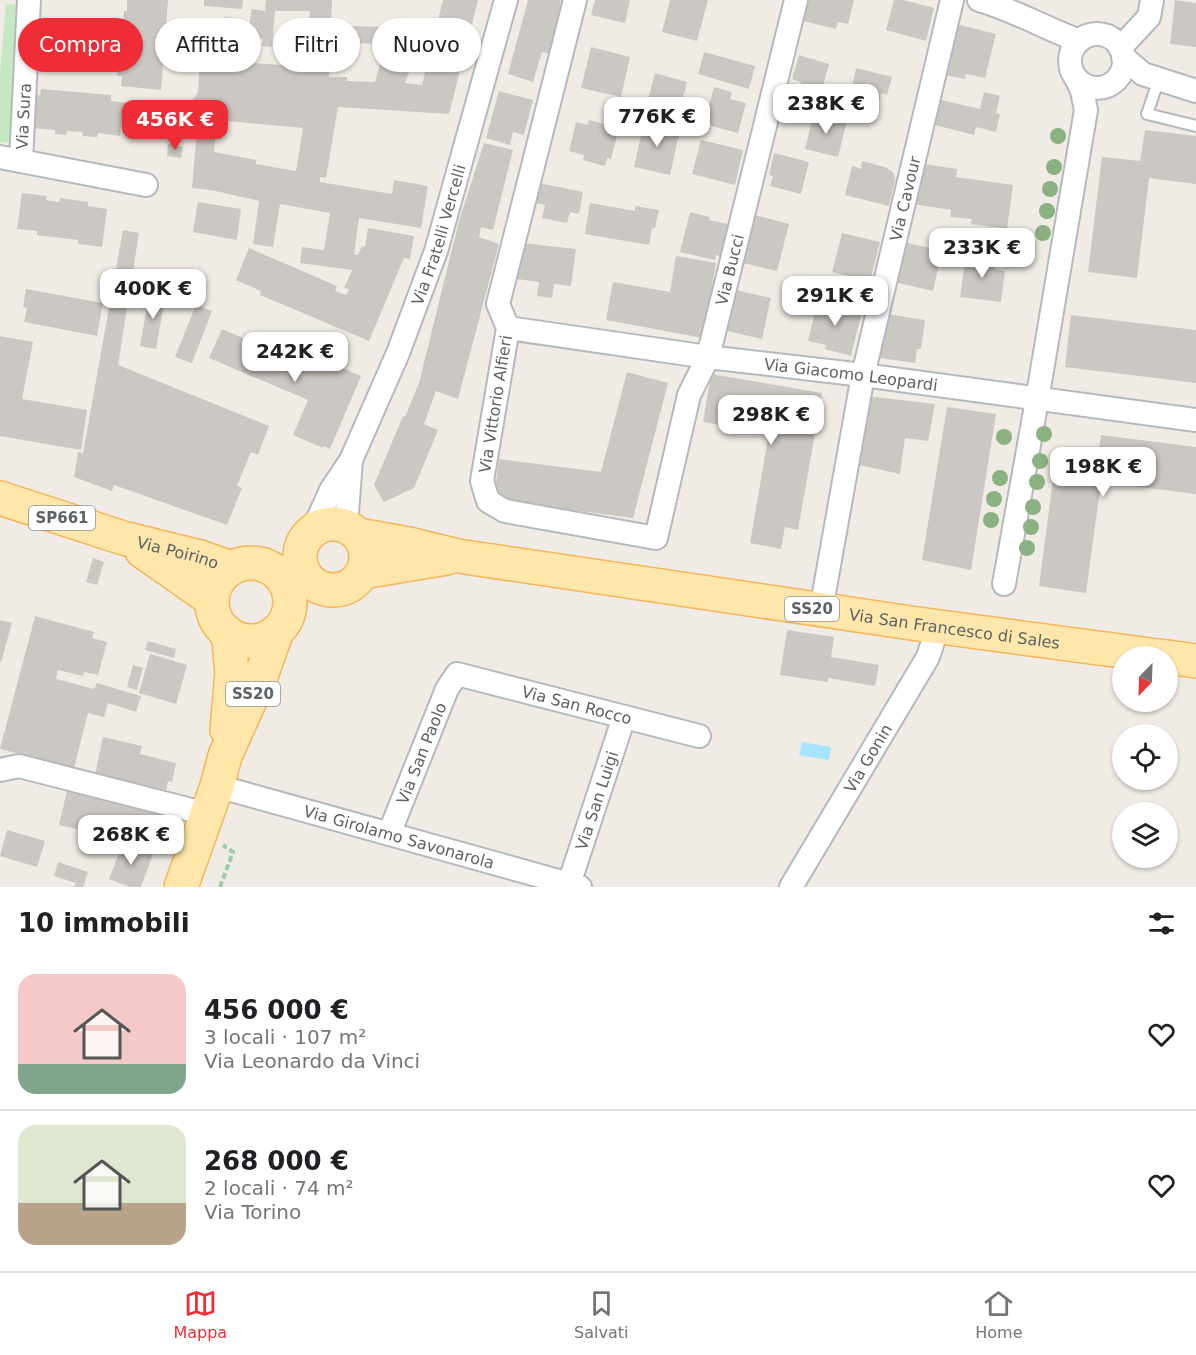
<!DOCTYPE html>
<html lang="it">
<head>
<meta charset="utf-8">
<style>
  body { margin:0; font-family:"DejaVu Sans",sans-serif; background:#f2f2f2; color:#202124; height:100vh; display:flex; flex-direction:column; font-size:22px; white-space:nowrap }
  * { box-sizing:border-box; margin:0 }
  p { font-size:20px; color:#757577 }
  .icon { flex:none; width:33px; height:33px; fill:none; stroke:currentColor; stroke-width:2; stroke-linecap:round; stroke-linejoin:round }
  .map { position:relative; height:887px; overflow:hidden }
  .drawer { display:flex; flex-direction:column; background:#fff; flex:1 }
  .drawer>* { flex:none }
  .hud { position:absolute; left:18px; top:18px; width:600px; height:54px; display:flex; gap:12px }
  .needle { width:39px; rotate:203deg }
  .tools { position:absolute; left:1112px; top:646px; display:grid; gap:12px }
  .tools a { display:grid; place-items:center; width:66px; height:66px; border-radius:50%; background:#fff; box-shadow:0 2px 4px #0004; font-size:30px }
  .price { position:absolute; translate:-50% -51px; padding:0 14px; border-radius:12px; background:#fff; color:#222; font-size:20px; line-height:39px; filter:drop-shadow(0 2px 3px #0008) }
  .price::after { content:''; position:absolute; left:50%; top:36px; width:18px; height:14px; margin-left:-9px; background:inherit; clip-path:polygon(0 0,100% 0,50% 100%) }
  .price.on { background:#ee2d37; color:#fff }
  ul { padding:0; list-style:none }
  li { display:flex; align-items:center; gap:18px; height:150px; padding:0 18px }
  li+li { border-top:2px solid #e0e0e0 }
  li span { display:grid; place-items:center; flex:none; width:168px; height:120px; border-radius:18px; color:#555 }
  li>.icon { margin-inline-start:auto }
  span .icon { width:72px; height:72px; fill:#fffc; stroke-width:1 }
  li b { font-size:26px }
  h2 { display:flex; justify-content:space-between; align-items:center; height:72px; padding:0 18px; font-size:26px }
  .pill { padding:0 21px; border-radius:27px; background:#fff; box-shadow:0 2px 4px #0004; font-size:21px; line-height:54px }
  .pill.on { background:#ee2d37; color:#fff }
  .tab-bar { display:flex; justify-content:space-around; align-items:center; height:84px; border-top:2px solid #e0e0e0; background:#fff; font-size:16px; color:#757577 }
  .tab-bar a { display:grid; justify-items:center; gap:3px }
  .tab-bar .on { color:#ee2d37 }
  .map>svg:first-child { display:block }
</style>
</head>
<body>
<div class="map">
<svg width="1196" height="887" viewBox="0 0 1196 887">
  <rect width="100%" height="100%" fill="#f0ece5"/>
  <!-- green -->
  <path fill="#c6e8c1" d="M6,4L19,5L9,143L0,142V73Z"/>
  <!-- water -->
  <path fill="#a6e4ff" d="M802,742L831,747L829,760L799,755Z"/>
  <!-- building -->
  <g fill="#cbc7c2" fill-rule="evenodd">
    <path d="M127,0H168L161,90L121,86L122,76H117L119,60L123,61V53H121L124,11H127Z"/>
    <path d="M204,0H243L242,9L204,6Z"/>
    <path d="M266,0H332L329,77H347V81L375,82L380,64L409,72L405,83L422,85L443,0H478L449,114L338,107L326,178L320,177V182L392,194L394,180L428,186L421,228L359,218L354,254L358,255L362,246L365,247L368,228L414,236L410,259L404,258L369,341L260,295L261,291L236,280L249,248L337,286L335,291L346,295L349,289L344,288L352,270L300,263L302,247L324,250L330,213L280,204L273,247L253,244L259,201L211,190L192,188L198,118H195L190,104L198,92L200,59L306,67L310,11H275L272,47L262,46L263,39L247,37L252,9L265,11ZM217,120L303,128L296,171L256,164V160L214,152Z"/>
    <path d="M528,0H561L550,54L542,52L533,82L508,74Z"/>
    <path d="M595,0H630L625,23L591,15Z"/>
    <path d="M670,0H708L697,41L662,32Z"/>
    <path d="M804,0H854L848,24L838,22L836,29L799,20Z"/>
    <path d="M894,0H903L934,8L926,41L886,30Z"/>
    <path d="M1175,0L1196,3V47L1170,44Z"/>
    <path d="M224,17L238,18L237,33L223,32Z"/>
    <path d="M956,24L996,34L985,78L966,74L965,79L944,75Z"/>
    <path d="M350,26L390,27L389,41L373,40V44L360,43V38L350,37Z"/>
    <path d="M591,47L630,57L621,97L581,88Z"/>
    <path d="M704,52L755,66L749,89L698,74Z"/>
    <path d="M799,55L829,64L819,100L798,94L801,82L792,79Z"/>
    <path d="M856,68L892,77L887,95L881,93L877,111L854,106L857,94L851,92Z"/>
    <path d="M655,73L687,82L679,113L647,104Z"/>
    <path d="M714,87L732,92L730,99L746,103L738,133L704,124Z"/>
    <path d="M41,89L111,95V101L129,103L128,119L122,118L120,136L98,133L97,137L82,136L83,132L67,131L66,135L55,134V130L32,128L35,94L40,95Z"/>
    <path d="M499,91L533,100L524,135L513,132L510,145L486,138Z"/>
    <path d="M984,92L1000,96L996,113L1000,114L996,132L976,127L974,135L935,125L941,100L980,109Z"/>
    <path d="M814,112L847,121L838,157L805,149Z"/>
    <path d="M589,120L619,128L611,159L607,158L605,166L583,160L584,155L569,151L576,122L588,125Z"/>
    <path d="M644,122L680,129L670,175L634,167Z"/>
    <path d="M1145,130L1196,136V184L1149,178L1137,278L1088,272L1102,157L1140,161Z"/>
    <path d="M701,140L743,150L735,185L692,174Z"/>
    <path d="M484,143L513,150L493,230L481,227L479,237L499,244L458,399L436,391L424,424L438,430L414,488L384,502L374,485L403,416L405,417L419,383L459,221Z"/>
    <path d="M168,144L183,147L181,158L167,156Z"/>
    <path d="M774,153L809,162L801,194L770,186L773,176L769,175Z"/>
    <path d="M862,161L885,167L893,172L895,180L889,206L845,195L852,166L861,169Z"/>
    <path d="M918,163L957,169L956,177L1013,185L1007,229L971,224L972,219L950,217L951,210L912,204Z"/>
    <path d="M539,183L583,192L579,214L570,212L567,223L542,218L545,205L535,203Z"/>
    <path d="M22,193L47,196L46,200L59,202L60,198L88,202V206L107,209L102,247L78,244V240L37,235V231L17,229Z"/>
    <path d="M198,202L241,209L237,240L193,232Z"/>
    <path d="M590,203L635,211V206L659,210L655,228H652L649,245L585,234Z"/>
    <path d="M690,212L710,217L709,220L732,225L724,257L716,255L715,260L680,252Z"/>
    <path d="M755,215L789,224L777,271L743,263Z"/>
    <path d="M123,230L139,233L118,365L269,426L258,455L251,452L237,486L242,488L227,525L114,485L112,491L74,477L78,452L83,453Z"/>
    <path d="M842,233L880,242L870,281L832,272Z"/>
    <path d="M904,242L942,251L933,291L894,282Z"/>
    <path d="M522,243L576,249L571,286L554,284L552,298L537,296L539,282L517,279Z"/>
    <path d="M972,252L990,255V260H995L994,269L1005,271L1001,302L960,297L966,256L972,257Z"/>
    <path d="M676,256L716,263L703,338L606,320L613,282L670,292Z"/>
    <path d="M26,289L103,303L97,336L24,322L27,308L23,307Z"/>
    <path d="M150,290L166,293L156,349L140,346Z"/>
    <path d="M736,290L771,298L762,339L727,331Z"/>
    <path d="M818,300L862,311L851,356L825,349L826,345L808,341Z"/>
    <path d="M196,305L212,311L192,363L175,357Z"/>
    <path d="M886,314L925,320L921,349H917L915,363L880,358Z"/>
    <path d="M1071,315L1196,330V383L1065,367Z"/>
    <path d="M222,329L300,362L304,352L361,376L330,449L323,446V448L293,435L308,400L209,358Z"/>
    <path d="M0,336L33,342L22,399L87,410L81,450L0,436Z"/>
    <path d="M627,372L668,383L633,518L494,500L499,459L601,472Z"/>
    <path d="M711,374L822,393L798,530L785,527L781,549L750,543L770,427L756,425L755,431L703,422Z"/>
    <path d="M866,396L935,404L928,441L905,438L900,474L855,464Z"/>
    <path d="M947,407L996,414L971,570L922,560Z"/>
    <path d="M1101,435L1196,447V494L1101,482L1086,593L1039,586L1057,450L1098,456Z"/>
    <path d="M93,558L104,562L97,585L86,582Z"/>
    <path d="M35,616L94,632L92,638L107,642L98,675L84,672L83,676L58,670L56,679L94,689L97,683L141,696L136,712L108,703L104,717L88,713L74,768L0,749Z"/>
    <path d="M0,620L12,623L1,662L0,661Z"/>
    <path d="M787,630L834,637L831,657L879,665L875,686L828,678V682L780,675Z"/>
    <path d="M148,641L176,649L174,658L145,650Z"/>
    <path d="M150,654L187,665L176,704L139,693Z"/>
    <path d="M133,665L143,668L137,690L127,687Z"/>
    <path d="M103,737L142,746L140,754L176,763L172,782L168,781L166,790L95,774Z"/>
    <path d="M67,791L164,814L156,848L59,825Z"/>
    <path d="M7,830L45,841L37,867L0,856Z"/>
    <path d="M123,843L153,854L141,887H130L109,879Z"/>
    <path d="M58,862L88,872L83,887H74L76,883L54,876Z"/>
  </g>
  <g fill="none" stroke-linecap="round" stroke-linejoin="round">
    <!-- service casing -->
    <g stroke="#b6b9bc" stroke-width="14">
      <path id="service" d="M1159,79L1147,114L1196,126"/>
    </g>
    <!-- minor casing -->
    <g stroke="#b6b9bc" stroke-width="26">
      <g id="minor">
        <path id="s1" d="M575,0L498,304L508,328L482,481L488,501L505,511L656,538L689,395L708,357L796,0"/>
        <path d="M979,0C1014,10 1045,28 1079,41"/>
        <circle cx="1097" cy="61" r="27"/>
        <path d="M1120,48L1149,17L1152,0"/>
        <path d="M1123,57L1143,74L1196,91"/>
        <path d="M0,157L146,185"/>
        <path id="s2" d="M21,161L29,0"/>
        <path id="s3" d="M508,328L708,357L863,375L1196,420"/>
        <path d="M346,526L351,460"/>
        <path id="s4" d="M313,530L331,490L351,460L398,353L436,251L506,0"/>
        <path d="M1004,584L1037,400L1086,110L1082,91L1076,78"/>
        <path id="s5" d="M821,610L863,375L952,0"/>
        <path d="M0,770L19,766L207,814"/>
        <path id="s6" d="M217,786L580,887"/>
        <path id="s7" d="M389,834L447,689L457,674L699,736"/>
        <path id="s8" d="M569,884L624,717"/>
        <path id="s9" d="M791,887L928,657L938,626"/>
      </g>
    </g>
    <!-- primary casing -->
    <g stroke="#f5b559" stroke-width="36">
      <g id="primary">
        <path id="s10" d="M0,498L123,538L200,557L231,568"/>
        <circle cx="333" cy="557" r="33"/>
        <path id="s11" d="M358,535L409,544L458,556L918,624L1166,657"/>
        <path d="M142,551L212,600"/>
        <circle cx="251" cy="602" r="39"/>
        <path d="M363,572L447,558"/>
        <path d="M1167,657L1196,661"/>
        <path d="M227,730L232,672L228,633"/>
        <path d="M181,887L217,786L225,756L261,676L277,631"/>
      </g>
    </g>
    <!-- path -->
    <path stroke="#9bcca3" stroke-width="4" stroke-dasharray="6 3" stroke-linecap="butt" d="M220,887L233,852L223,845"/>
    <!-- service -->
    <use href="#service" stroke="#fff" stroke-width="10"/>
    <!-- minor -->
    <use href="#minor" stroke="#fff" stroke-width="22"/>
    <!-- primary -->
    <use href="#primary" stroke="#ffe7ab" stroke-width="33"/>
  </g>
  <!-- trees -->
  <g fill="#8bb182">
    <circle cx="1058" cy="136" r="8"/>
    <circle cx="1054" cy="167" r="8"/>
    <circle cx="1050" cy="189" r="8"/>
    <circle cx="1047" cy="211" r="8"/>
    <circle cx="1043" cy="233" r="8"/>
    <circle cx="1044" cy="434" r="8"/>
    <circle cx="1004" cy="437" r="8"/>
    <circle cx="1040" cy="461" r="8"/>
    <circle cx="1000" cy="478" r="8"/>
    <circle cx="1037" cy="482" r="8"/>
    <circle cx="994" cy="499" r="8"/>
    <circle cx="1033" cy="507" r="8"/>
    <circle cx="991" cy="520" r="8"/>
    <circle cx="1031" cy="527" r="8"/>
    <circle cx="1027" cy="548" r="8"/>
  </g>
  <g text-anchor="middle" stroke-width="6" stroke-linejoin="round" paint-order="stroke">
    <!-- shield labels -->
    <g fill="#fff" stroke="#8e9194" stroke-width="1.5">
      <rect x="29" y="506" width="66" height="24" rx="4.5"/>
      <rect x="785" y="597" width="54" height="24" rx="4.5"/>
      <rect x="226" y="682" width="54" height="24" rx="4.5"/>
    </g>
    <g font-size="15" font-weight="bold" fill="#5d6266">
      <text x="62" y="523">SP661</text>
      <text x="812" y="614">SS20</text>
      <text x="253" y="699">SS20</text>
    </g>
    <!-- street labels -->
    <g font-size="16" fill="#5d6266" stroke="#fff">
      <text dy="6" stroke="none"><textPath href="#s2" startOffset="45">Via Sura</textPath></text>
      <text dy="6" stroke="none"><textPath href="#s5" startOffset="420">Via Cavour</textPath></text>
      <text dy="6" stroke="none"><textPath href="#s4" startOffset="322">Via Fratelli Vercelli</textPath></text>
      <text dy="6" stroke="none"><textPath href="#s1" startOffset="968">Via Bucci</textPath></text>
      <text dy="6" stroke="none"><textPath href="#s3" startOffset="346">Via Giacomo Leopardi</textPath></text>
      <text transform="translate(495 404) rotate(-81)" y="6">Via Vittorio Alfieri</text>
      <text dy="6" stroke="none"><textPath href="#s10" startOffset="186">Via Poirino</textPath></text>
      <text dy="6" stroke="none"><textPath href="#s11" startOffset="604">Via San Francesco di Sales</textPath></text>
      <text dy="6" stroke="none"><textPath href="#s7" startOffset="298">Via San Rocco</textPath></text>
      <text dy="6" stroke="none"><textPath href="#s7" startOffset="87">Via San Paolo</textPath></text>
      <text dy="6" stroke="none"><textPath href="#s9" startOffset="150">Via Gonin</textPath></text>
      <text dy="6" stroke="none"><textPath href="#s8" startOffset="88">Via San Luigi</textPath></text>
      <text dy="6" stroke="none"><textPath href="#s6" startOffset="189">Via Girolamo Savonarola</textPath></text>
    </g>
  </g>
</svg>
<div class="tools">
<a><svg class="needle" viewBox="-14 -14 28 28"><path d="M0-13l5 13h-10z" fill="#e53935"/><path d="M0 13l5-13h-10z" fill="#757577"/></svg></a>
<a><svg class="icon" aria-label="locate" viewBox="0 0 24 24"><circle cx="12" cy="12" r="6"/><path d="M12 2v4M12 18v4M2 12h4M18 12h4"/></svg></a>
<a><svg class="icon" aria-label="layers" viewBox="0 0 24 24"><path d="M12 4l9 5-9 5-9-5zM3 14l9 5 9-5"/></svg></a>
</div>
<b class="price" style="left:826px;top:135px">238K €</b>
<b class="price" style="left:657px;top:148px">776K €</b>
<b class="price on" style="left:175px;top:151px">456K €</b>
<b class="price" style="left:982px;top:279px">233K €</b>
<b class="price" style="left:153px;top:320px">400K €</b>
<b class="price" style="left:835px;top:327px">291K €</b>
<b class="price" style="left:295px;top:383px">242K €</b>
<b class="price" style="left:771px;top:446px">298K €</b>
<b class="price" style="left:1103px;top:498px">198K €</b>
<b class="price" style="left:131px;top:866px">268K €</b>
<div class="hud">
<a class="pill on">Compra</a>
<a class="pill">Affitta</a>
<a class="pill">Filtri</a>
<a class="pill">Nuovo</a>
</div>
</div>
<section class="drawer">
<h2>10 immobili<svg class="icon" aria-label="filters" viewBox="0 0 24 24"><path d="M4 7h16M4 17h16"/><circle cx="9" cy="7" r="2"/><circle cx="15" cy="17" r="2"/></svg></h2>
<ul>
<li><span style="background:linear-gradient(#f6c9c9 75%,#7fa58c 0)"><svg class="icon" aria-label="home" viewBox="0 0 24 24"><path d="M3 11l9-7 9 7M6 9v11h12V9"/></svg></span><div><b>456 000 €</b><p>3 locali · 107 m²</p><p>Via Leonardo da Vinci</p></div><svg class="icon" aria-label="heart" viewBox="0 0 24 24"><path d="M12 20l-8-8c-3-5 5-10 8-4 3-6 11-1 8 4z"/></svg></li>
<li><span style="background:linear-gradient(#dfe7d0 65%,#b9a48a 0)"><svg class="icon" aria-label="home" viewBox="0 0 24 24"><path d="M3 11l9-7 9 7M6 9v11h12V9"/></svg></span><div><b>268 000 €</b><p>2 locali · 74 m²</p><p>Via Torino</p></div><svg class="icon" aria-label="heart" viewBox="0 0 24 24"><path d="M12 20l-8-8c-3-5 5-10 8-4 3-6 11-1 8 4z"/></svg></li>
</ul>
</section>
<nav class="tab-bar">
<a class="on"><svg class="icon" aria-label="map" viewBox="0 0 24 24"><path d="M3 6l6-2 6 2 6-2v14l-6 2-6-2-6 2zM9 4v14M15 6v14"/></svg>Mappa</a>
<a><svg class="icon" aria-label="saved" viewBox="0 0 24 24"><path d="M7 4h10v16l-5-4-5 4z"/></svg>Salvati</a>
<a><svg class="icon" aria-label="home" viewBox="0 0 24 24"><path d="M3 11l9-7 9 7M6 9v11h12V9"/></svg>Home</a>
</nav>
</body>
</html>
